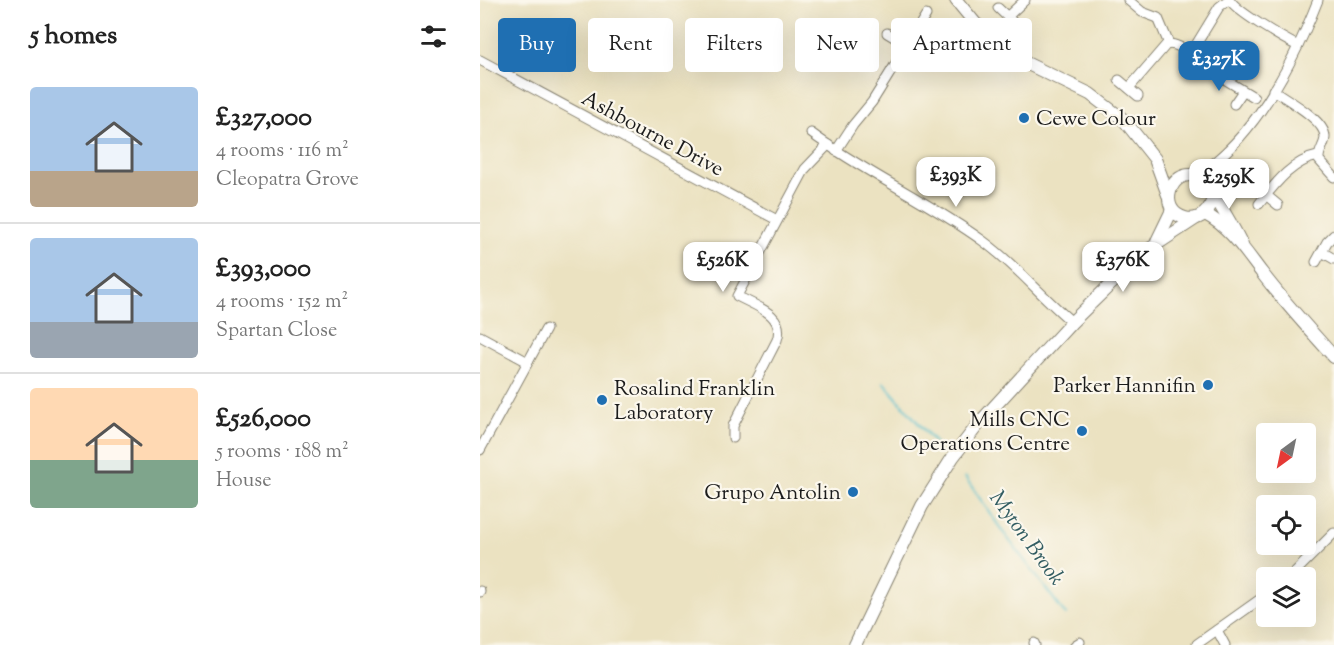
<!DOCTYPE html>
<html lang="en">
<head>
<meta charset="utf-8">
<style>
  body { margin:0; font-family:"Sorts Mill Goudy",serif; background:#f6f6f6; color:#222; height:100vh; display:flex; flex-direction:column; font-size:22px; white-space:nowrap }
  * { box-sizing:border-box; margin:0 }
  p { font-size:20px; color:#767676 }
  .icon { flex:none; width:33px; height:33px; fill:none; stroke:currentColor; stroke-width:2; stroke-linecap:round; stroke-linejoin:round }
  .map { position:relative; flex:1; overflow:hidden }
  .sheet { display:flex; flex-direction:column; background:#fff; width:480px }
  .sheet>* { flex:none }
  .guide { position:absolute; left:18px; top:18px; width:570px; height:54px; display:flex; gap:12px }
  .needle { width:39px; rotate:213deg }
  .tools { position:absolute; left:776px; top:423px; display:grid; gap:12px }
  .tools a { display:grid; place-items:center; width:60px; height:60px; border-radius:6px; background:#fff; box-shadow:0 6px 24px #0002; font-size:30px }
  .price { position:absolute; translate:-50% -51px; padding:0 14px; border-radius:12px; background:#fff; color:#222; font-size:20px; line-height:39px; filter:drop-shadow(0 2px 3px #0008) }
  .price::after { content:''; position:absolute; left:50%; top:36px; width:18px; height:14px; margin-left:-9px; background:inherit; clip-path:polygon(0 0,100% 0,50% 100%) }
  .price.selected { background:#1f6fb2; color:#fff }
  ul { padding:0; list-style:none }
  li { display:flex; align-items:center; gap:18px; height:150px; padding:0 30px }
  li+li { border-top:2px solid #e0e0e0 }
  li span { display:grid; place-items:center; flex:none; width:168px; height:120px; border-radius:6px; color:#555 }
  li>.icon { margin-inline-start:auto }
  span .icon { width:72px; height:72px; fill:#fffc; stroke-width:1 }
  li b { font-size:26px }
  h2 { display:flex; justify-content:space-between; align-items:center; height:72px; padding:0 30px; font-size:26px }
  .tag { padding:0 21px; border-radius:6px; background:#fff; box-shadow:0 6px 24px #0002; font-size:21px; line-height:54px }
  .tag.selected { background:#1f6fb2; color:#fff }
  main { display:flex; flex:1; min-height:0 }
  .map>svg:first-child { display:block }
</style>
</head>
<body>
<main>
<section class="sheet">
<h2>5 homes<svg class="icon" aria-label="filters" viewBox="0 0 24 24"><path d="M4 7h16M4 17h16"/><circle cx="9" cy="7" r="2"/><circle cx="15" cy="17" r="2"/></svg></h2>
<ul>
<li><span style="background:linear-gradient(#a9c7e8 70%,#b9a48a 0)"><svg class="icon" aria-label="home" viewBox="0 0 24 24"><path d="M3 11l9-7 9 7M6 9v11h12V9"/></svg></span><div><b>£327,000</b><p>4 rooms · 116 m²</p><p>Cleopatra Grove</p></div></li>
<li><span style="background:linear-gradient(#a9c7e8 70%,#9aa5b1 0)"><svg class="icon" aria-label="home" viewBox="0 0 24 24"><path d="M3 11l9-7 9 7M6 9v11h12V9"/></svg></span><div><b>£393,000</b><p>4 rooms · 152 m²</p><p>Spartan Close</p></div></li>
<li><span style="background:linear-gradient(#ffd9b3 60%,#7fa58c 0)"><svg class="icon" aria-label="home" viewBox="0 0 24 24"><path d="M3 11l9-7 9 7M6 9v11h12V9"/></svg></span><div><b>£526,000</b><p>5 rooms · 188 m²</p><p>House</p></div></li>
</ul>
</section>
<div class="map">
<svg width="854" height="645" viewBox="0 0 854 645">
  <rect width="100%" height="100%" fill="#fbf7ec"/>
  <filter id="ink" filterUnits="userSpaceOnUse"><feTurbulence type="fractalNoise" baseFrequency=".0167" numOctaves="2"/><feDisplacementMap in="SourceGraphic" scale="12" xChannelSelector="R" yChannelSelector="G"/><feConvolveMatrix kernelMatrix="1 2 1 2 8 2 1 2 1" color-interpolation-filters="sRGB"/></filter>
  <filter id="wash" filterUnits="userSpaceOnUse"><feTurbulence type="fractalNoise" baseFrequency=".008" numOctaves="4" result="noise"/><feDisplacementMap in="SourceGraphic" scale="24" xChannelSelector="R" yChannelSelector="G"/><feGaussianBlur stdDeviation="1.35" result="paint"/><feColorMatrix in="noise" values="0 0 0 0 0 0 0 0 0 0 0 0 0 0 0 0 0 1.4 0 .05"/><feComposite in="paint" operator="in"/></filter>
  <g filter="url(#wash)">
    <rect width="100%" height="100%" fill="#ebe2c1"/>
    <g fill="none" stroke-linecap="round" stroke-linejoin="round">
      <!-- stream -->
      <g stroke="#52becb" stroke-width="2">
        <path d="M403,382L458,446"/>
        <path d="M485,477L523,532L586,615"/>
      </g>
    </g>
  </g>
  <g filter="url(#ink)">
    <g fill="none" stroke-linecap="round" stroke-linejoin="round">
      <!-- minor casing -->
      <g stroke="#847f6e" stroke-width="11">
        <g id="minor">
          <path d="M648,0L662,12L678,18L689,44"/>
          <path d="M750,0C757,12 804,39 818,46"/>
          <path d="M518,8L536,25"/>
          <path d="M527,17L545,0"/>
          <path d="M407,33L427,45"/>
          <path d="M711,50L741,77L774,97"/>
          <path d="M0,60L297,220"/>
          <path d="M639,80L658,96"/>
          <path d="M649,88L686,45C697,41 704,54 714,48L739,7L748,0"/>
          <path d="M793,90C806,99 845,120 845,137C845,145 838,151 839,160L854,177"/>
          <path d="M754,104L763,91"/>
          <path d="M331,133C385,173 448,201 503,241C536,265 561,296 592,322"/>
          <path d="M356,151L373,125L392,102L446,15"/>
          <path d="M713,175C721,170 730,166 737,160C784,120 816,56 838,0"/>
          <path d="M786,195L798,205"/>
          <path d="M779,204C795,184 812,161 838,156"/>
          <path d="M842,252L854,259"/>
          <path d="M836,262L847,242L854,235"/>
          <path d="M0,336L48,362"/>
          <path d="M253,438V426L297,340C306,314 275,306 257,296L325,169L348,145"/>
          <path d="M0,450L66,329"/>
          <path d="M809,578L854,533"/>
          <path d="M0,592V591"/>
          <path d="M737,630L745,645"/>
          <path d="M554,643L555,645"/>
          <path d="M717,644L786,595"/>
          <path d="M595,645L600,642"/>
        </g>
      </g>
      <!-- tertiary casing -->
      <g stroke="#847f6e" stroke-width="14">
        <g id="tertiary">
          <path d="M476,0L495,23L527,51L544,62L610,94L644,120L675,159L688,195"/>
          <path d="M733,195C732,210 720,222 705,218C677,211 689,168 717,176C723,178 728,182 731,188C740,207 753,225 762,245"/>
          <path d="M725,214C750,227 765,251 782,273C804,302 829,329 854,357"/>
          <path d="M677,241L692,210"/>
          <path d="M375,645L442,506L473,457L500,422L592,322L633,282L671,248L715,219"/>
        </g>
      </g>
      <!-- minor -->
      <use href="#minor" stroke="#fff" stroke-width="9"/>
      <!-- tertiary -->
      <use href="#tertiary" stroke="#fff" stroke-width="12"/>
    </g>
  </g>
  <!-- markers -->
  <g fill="#1f6fb2" stroke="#fbf7ec" stroke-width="2">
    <circle cx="544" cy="118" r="6"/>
    <circle cx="728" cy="385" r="6"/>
    <circle cx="122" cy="400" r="6"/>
    <circle cx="602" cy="431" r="6"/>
    <circle cx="373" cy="492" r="6"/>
  </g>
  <g text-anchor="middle" stroke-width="4.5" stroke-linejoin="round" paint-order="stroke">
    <!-- poi labels -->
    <g font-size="21" fill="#1c1c1c" stroke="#fbf7ec" text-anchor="end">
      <text x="556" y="125" text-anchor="start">Cewe Colour</text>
      <text x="716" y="392">Parker Hannifin</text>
      <text x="134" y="395" text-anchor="start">Rosalind Franklin<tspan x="134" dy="24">Laboratory</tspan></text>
      <text x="590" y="426">Mills CNC<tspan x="590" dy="24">Operations Centre</tspan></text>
      <text x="361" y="499">Grupo Antolin</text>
    </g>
    <!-- street labels -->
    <g font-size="21" fill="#1c1c1c" stroke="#fbf7ec">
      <text transform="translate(173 133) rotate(28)" y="7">Ashbourne Drive</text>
    </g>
    <!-- water labels -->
    <g font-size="22" font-style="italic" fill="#325d62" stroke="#fbf7ec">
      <text transform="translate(548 537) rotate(54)" y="8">Myton Brook</text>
    </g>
  </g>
</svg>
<div class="tools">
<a><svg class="needle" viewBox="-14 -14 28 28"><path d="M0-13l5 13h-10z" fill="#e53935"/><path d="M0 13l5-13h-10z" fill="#767676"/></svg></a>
<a><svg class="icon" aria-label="locate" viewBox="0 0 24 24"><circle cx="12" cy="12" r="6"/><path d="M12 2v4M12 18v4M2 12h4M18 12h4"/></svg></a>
<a><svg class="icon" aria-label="layers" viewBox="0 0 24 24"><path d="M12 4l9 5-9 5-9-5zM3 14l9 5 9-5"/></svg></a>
</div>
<b class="price selected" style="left:739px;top:92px">£327K</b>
<b class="price" style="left:476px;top:208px">£393K</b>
<b class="price" style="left:749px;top:210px">£259K</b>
<b class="price" style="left:243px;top:293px">£526K</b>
<b class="price" style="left:643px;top:293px">£376K</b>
<div class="guide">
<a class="tag selected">Buy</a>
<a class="tag">Rent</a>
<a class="tag">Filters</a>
<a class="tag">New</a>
<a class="tag">Apartment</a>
</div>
</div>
</main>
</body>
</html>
